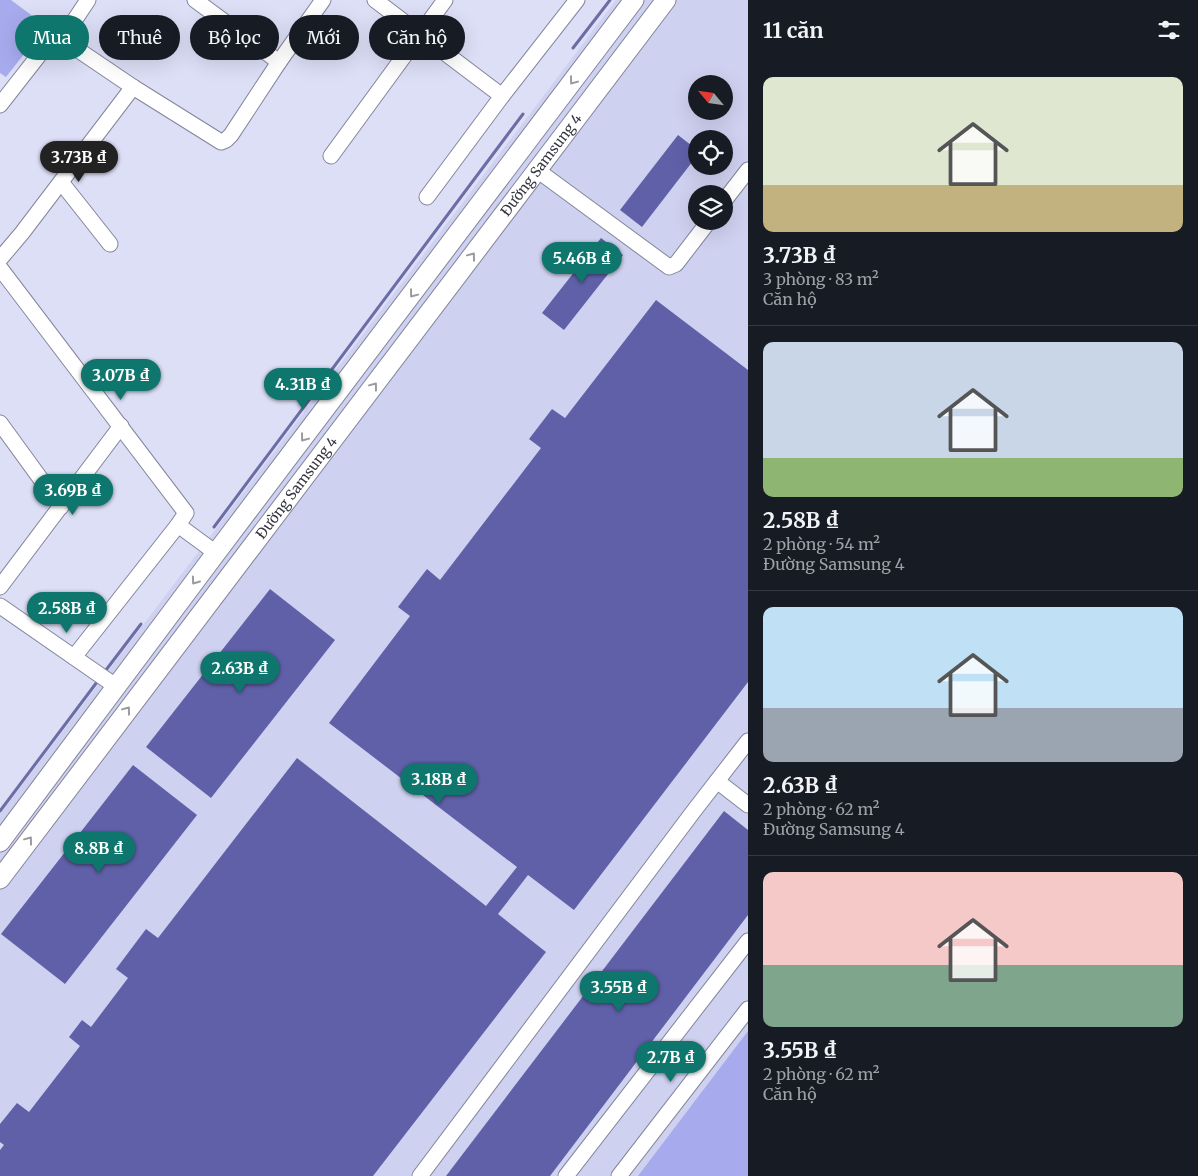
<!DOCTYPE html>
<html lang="vi">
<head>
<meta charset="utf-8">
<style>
  body { margin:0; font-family:Merriweather,serif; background:#242831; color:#f1f3f6; height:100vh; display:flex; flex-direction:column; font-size:19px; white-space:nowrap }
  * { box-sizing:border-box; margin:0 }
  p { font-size:16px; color:#9ea1a6 }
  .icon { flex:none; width:28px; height:28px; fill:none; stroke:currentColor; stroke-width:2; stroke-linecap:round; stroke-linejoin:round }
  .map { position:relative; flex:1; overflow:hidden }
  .drawer { display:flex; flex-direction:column; background:#171b24; width:450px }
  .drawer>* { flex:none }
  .hud { position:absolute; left:15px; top:15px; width:475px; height:45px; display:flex; gap:10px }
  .needle { width:32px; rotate:299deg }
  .buttons { position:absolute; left:688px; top:75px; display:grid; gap:10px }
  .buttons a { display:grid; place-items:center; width:45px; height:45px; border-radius:50%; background:#171b24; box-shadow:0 5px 20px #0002; font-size:25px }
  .price { position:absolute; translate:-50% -42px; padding:0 11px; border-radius:18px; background:#0f766e; color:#fff; font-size:16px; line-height:32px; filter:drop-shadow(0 1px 2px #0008) }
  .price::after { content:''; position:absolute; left:50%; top:30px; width:15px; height:11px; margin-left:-8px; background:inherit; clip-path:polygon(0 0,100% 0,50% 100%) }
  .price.selected { background:#222; color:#fff }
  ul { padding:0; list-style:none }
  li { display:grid; align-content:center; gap:10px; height:265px; padding:0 15px }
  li+li { border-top:1px solid #363941 }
  li span { display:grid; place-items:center; height:155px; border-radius:10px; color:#555 }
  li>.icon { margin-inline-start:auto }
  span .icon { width:90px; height:90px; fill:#fffc; stroke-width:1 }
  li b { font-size:21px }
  h2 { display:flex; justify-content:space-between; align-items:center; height:60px; padding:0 15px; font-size:21px }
  .tag { padding:0 18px; border-radius:22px; background:#171b24; box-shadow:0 5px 20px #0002; font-size:18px; line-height:45px }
  .tag.selected { background:#0f766e; color:#fff }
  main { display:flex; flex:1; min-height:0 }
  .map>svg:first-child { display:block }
</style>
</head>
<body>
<main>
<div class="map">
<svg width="748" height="1176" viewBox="0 0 748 1176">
  <rect width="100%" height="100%" fill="#dddff7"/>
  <!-- built -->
  <path fill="#cfd1f0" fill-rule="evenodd" d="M616,0H748V1176H0V814ZM696,84H724V111H696ZM696,139H724V166H696ZM696,194H724V221H696Z"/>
  <!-- green -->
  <g fill="#a7aaed">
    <path d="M0,0H11L46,26L6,77L0,73Z"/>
    <path d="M748,1031V1176H638Z"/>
  </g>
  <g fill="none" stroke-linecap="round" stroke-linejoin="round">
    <!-- stream -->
    <g stroke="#6c6da5" stroke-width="3">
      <path d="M573,48L610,0"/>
      <path d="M214,527L523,114"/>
      <path d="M106,670L141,624"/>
      <path d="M0,811L97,682"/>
    </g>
  </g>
  <!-- building -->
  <g fill="#6060a9">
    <path d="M678,135L696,149V157L642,227L620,210Z"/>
    <path d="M601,238L623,255L564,330L542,313Z"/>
    <path d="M656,300L748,370V682L574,910L528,875L498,914L546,952L373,1176H0V1150L4,1145L0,1142V1124L17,1103L29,1112L80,1046L69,1037L82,1020L91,1027L128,978L116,969L146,929L158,938L297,758L486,906L517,867L329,723L410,616L398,607L427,569L440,580L541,448L529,439L552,409L565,418Z"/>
    <path d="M270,589L335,640L211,798L146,747Z"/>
    <path d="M133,765L197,815L65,984L1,934Z"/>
    <path d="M724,811L748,830V915L550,1176H446Z"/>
  </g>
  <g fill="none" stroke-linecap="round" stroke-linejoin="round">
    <!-- minor casing -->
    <g stroke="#84859b" stroke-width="17">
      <g id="minor">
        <path d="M195,0L279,62"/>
        <path d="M375,0L502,96"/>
        <path d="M62,39L88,0"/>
        <path d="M0,105L50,41L54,39H62L133,87L221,142L226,140L231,135L279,62L323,0"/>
        <path d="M331,156L445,0"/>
        <path d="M537,170L669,267L676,264L709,221"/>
        <path d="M61,182L110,244"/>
        <path d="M427,197L502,96L577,0"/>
        <path d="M724,201L748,170"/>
        <path d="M0,259L22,233L133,87"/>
        <path d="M0,268L186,513L178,525L216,553"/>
        <path d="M0,423L61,507"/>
        <path d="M0,587L121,426"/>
        <path d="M0,606L117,687"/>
        <path d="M74,657L178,525"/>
        <path d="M717,781L748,805"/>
        <path d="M420,1176L693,812L748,741"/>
        <path d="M566,1176L748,941"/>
        <path d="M619,1176L748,1009"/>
      </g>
    </g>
    <!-- major casing -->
    <g stroke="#84859b" stroke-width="21">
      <g id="major">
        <path d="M0,842L216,553L634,0"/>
        <path id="s1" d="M0,879L666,0"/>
      </g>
    </g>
    <!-- minor -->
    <use href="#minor" stroke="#fff" stroke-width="15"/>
    <!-- major -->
    <use href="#major" stroke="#fff" stroke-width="19"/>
  </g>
  <!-- one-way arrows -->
  <defs><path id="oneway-chevron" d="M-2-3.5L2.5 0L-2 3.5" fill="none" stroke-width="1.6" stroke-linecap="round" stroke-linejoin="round" transform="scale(1.25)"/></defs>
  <g stroke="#9a9a9f">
    <use href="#oneway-chevron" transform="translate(573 81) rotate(127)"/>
    <use href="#oneway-chevron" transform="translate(472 256) rotate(-53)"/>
    <use href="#oneway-chevron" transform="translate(413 294) rotate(127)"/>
    <use href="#oneway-chevron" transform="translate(374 386) rotate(-53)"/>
    <use href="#oneway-chevron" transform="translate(304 438) rotate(127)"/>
    <use href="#oneway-chevron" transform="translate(195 581) rotate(126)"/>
    <use href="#oneway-chevron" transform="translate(127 710) rotate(-53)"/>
    <use href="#oneway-chevron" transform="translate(29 840) rotate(-53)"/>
  </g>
  <g text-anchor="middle" stroke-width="5" stroke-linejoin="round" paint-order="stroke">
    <!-- street labels -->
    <g font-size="14" fill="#35363f" stroke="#dddff7">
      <text dy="5" stroke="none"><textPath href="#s1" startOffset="896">Đường Samsung 4</textPath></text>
      <text dy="5" stroke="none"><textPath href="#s1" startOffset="491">Đường Samsung 4</textPath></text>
    </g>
  </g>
</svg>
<div class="buttons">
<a><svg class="needle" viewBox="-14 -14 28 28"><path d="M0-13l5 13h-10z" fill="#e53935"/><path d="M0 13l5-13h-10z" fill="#9ea1a6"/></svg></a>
<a><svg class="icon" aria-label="locate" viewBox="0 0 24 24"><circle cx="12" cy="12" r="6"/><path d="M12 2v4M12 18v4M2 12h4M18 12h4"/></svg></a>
<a><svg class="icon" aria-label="layers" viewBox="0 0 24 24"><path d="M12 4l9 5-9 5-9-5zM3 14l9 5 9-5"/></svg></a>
</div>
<b class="price selected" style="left:79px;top:183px">3.73B ₫</b>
<b class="price" style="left:582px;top:284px">5.46B ₫</b>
<b class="price" style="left:121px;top:401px">3.07B ₫</b>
<b class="price" style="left:303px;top:410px">4.31B ₫</b>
<b class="price" style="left:73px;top:516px">3.69B ₫</b>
<b class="price" style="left:67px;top:634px">2.58B ₫</b>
<b class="price" style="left:240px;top:694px">2.63B ₫</b>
<b class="price" style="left:439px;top:805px">3.18B ₫</b>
<b class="price" style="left:99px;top:874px">8.8B ₫</b>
<b class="price" style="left:619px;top:1013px">3.55B ₫</b>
<b class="price" style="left:671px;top:1083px">2.7B ₫</b>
<div class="hud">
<a class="tag selected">Mua</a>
<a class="tag">Thuê</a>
<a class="tag">Bộ lọc</a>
<a class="tag">Mới</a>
<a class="tag">Căn hộ</a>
</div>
</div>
<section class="drawer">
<h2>11 căn<svg class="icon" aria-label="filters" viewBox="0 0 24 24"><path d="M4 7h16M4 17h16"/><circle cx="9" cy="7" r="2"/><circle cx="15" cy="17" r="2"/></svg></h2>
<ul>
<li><span style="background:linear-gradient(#dfe7d0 70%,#c2b280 0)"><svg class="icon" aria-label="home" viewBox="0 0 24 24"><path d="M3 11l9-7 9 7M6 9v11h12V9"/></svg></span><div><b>3.73B ₫</b><p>3 phòng · 83 m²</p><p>Căn hộ</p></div></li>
<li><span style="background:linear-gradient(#c9d6e8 75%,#8fb573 0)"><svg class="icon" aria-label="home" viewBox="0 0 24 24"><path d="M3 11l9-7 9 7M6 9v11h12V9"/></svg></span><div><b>2.58B ₫</b><p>2 phòng · 54 m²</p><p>Đường Samsung 4</p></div></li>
<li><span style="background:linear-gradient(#bfe0f5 65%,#9aa5b1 0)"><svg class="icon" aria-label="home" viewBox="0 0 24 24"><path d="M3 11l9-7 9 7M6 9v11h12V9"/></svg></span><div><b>2.63B ₫</b><p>2 phòng · 62 m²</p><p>Đường Samsung 4</p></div></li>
<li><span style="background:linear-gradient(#f6c9c9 60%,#7fa58c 0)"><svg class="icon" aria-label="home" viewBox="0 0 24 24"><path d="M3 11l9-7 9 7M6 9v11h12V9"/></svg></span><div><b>3.55B ₫</b><p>2 phòng · 62 m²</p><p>Căn hộ</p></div></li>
</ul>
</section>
</main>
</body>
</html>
